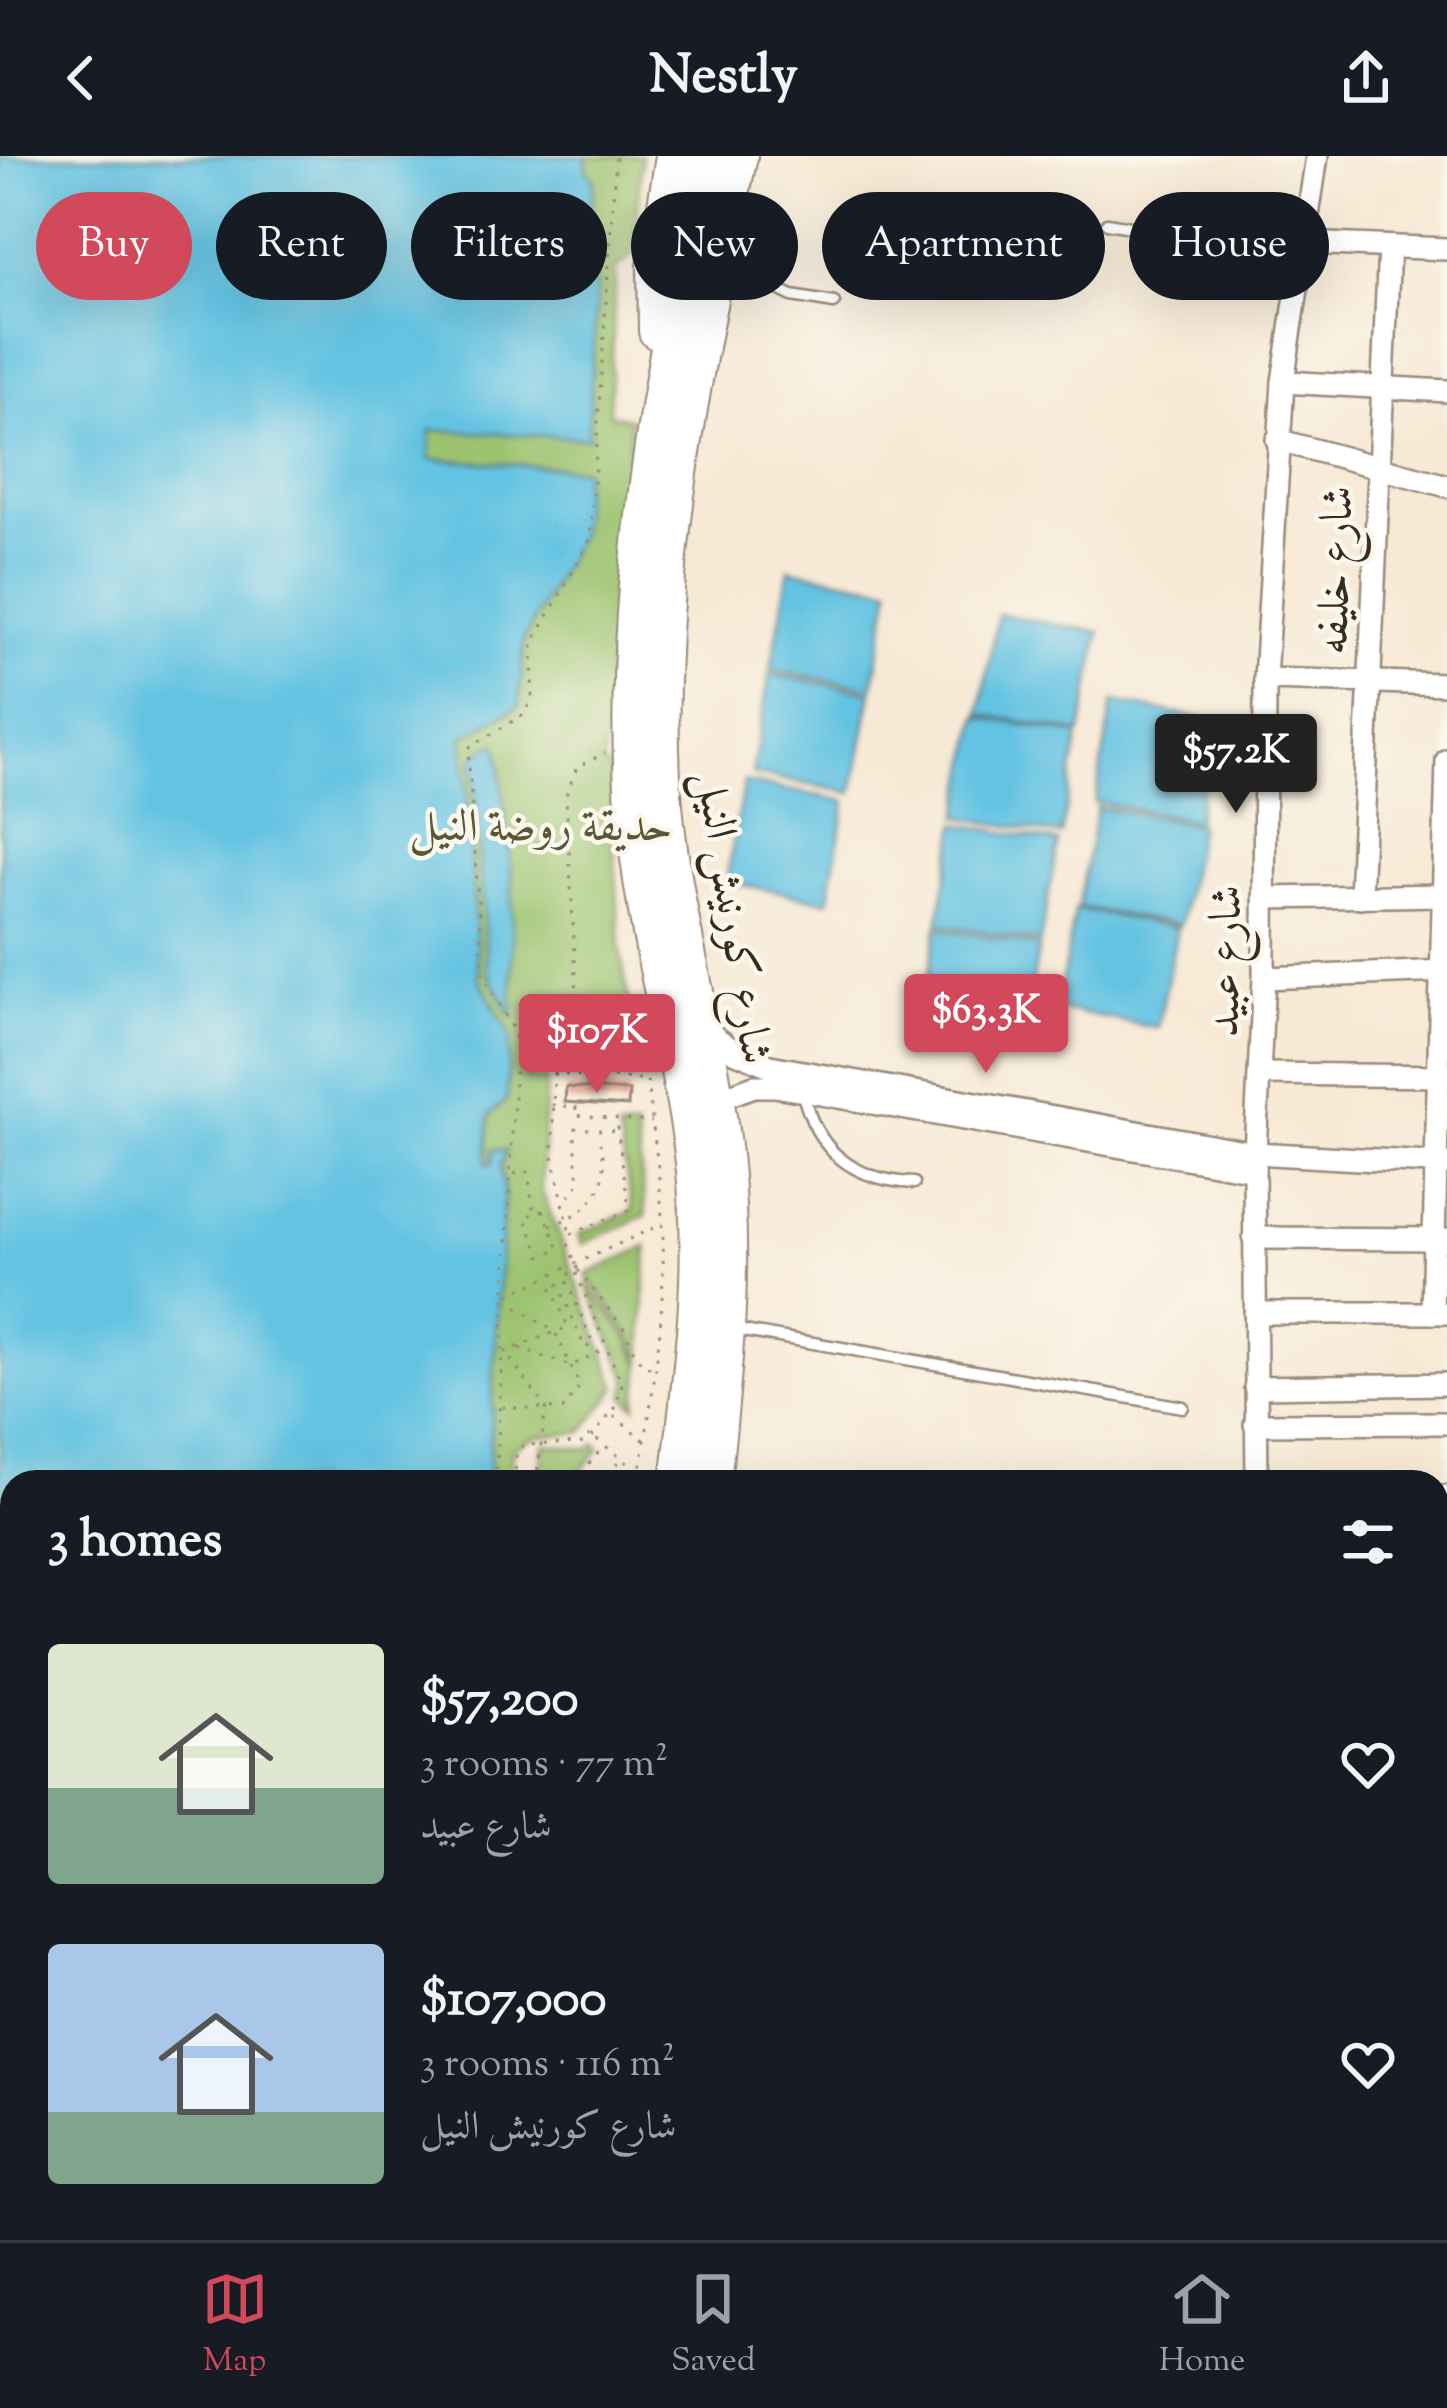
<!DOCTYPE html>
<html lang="en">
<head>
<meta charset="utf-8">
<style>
  body { margin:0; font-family:"Sorts Mill Goudy",Amiri,serif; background:#20242c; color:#f1f3f6; height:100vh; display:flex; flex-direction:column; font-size:45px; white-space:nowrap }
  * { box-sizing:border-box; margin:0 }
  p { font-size:39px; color:#9ea1a6 }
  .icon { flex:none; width:66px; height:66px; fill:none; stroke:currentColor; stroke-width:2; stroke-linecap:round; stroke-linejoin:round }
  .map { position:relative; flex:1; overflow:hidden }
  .details { position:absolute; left:0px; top:1314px; width:1449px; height:771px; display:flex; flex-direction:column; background:#171b24; border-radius:36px 36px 0 0; box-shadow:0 12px 48px #0002 }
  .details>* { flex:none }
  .banner { position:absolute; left:36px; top:36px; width:1377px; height:108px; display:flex; gap:24px }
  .price { position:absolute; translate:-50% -102px; padding:0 27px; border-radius:12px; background:#d1495b; color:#fff; font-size:39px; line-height:78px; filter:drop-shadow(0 3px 6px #0008) }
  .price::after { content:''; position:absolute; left:50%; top:72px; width:36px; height:27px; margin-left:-18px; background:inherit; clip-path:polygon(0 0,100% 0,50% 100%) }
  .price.on { background:#222; color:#fff }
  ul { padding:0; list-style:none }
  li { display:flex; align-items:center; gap:36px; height:300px; padding:0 48px }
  li span { display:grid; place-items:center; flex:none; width:336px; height:240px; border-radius:12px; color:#555 }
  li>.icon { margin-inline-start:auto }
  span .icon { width:144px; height:144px; fill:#fffc; stroke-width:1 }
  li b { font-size:51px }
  h2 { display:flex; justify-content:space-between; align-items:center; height:144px; padding:0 48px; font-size:51px }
  .pill { padding:0 42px; border-radius:54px; background:#171b24; box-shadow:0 12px 48px #0002; font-size:42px; line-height:108px }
  .pill.on { background:#d1495b; color:#fff }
  header { display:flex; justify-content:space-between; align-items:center; height:156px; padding:0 48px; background:#171b24; font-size:54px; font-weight:800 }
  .tab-bar { display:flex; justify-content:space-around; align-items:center; height:168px; border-top:3px solid #363941; background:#171b24; font-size:33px; color:#9ea1a6 }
  .tab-bar a { display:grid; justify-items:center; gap:6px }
  .tab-bar .on { color:#d1495b }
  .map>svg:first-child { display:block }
</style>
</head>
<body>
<header><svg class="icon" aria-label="back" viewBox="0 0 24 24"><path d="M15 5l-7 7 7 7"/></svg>Nestly<svg class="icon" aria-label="share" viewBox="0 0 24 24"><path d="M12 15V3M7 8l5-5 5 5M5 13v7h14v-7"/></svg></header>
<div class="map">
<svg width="1447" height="2084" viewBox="0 0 1447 2084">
  <rect width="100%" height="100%" fill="#fbf7ec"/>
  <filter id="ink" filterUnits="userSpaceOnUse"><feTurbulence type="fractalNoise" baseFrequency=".00833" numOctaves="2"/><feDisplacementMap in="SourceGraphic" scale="24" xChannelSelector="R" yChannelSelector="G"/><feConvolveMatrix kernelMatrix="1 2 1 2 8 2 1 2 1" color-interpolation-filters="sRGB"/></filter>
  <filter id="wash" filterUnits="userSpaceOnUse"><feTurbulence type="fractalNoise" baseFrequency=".004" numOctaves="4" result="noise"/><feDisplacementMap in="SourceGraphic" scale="48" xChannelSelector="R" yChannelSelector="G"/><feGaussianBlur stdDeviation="2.7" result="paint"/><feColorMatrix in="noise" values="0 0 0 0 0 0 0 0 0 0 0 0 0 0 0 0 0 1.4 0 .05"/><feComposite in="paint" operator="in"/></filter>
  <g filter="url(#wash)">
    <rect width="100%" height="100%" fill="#f7e9d5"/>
    <!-- green -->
    <g fill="#9cc36f" stroke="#6c7646" stroke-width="3">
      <path d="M587,0H642L633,98L616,114L609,258L631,263L603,610L610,611L620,791L634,880L529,882L527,922L546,924L541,1033L617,1231L583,1276C556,1281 532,1273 512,1295L510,1326H488L504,1036L501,1010L486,1008L490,959L510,880L479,822L463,581L519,550L524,483L583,313L429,303L431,273L588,87L594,23L586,15Z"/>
      <path d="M636,973L646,1059L582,1088L579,1078L633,1055L619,975Z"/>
      <path d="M647,1091L642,1204L627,1174L586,1119Z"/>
      <path d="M586,1127L625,1177L641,1208L636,1250L625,1241L629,1225Z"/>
      <path d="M595,1287L600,1292L571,1326H539L543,1288L589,1293Z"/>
    </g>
    <!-- water -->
    <g fill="#64c3e2" stroke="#507680" stroke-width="3">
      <path d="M0,0H587L586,14L594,23L588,87L597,135L588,282L431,274L430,303L584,313L579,379L524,483L519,550L463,581L479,822L510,880L507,943L490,959L486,1007L492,1008L493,993L506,995L501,1011L504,1035L488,1326H12V2073H381L379,2084H0Z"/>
      <path d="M789,413L891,432L873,532L771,514Z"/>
      <path d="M998,458L1100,476L1081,577L980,558Z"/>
      <path d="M770,518L872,536L853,637L752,618Z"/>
      <path d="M1113,546L1215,565L1196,665L1095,646Z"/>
      <path d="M978,561L1079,579L1061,679L959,661Z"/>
      <path d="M498,587L512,719V861L487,816L473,608L478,597Z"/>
      <path d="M744,626L846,645L828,745L726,726Z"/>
      <path d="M1097,651L1199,669L1180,769L1078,751Z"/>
      <path d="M957,668L1058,686L1040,786L938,768Z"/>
      <path d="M1075,753L1177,772L1158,872L1057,853Z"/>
      <path d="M937,772L1039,790L1021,890L919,872Z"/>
    </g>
    <g id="blocks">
      <!-- building -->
      <path fill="#db927d" d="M566,931L629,935L628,950L565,946Z"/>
    </g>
  </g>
  <g filter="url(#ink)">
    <use href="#blocks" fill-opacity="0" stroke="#998a7a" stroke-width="3"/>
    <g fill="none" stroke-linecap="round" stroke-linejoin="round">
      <!-- service casing -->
      <g stroke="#998a7a" stroke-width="15">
        <g id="service">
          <path d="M1107,67L1302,100"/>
          <path d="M725,107L792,140L834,147"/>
          <path d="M802,934C816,995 852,1024 914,1027"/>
          <path d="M732,1173L1183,1251"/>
        </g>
      </g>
      <!-- minor casing -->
      <g stroke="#998a7a" stroke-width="26">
        <g id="minor">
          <path d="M1304,87L1447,93"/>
          <path d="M1283,226L1447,235"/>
          <path d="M1277,284L1447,330"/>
          <path d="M1265,523L1447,528"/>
          <path d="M1360,741L1389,91"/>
          <path d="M1265,742L1447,739"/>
          <path d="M1264,822L1447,815"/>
          <path d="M704,873L734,895L770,910L1255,997L1447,1008"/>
          <path d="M1260,918L1447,920"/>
          <path d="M716,944L754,930H775L1254,1014"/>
          <path d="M1254,1082L1447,1083"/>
          <path d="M1255,1157H1447"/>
          <path d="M1432,1157L1447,604"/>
          <path d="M1255,1231L1447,1228"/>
          <path d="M1255,1268L1447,1267"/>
          <path d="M1257,1326L1254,1014L1264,822L1265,523L1283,226L1317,0"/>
          <path d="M1437,1341H1447"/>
          <path d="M1437,1458H1447"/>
          <path d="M1437,1644H1447"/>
          <path d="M1437,1824H1447"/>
          <path d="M1437,2004L1447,2005"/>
          <path d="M1291,2073L1365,2084"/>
          <path d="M1231,2084L1234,2073"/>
          <path d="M1390,2084V2073"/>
          <path d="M1432,2084V2073"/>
        </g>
      </g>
      <!-- trunk casing -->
      <g stroke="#998a7a" stroke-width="40">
        <g id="trunk">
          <path d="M657,175L656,111L674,0"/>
          <path d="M679,1326C692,1214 708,1103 692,990C676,876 641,765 634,650C620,430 663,214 706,0"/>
          <path d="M712,1326C724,1216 735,1109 723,999C709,872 669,750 662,622C652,410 695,205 739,0"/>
          <path d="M552,2084L554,2073"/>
          <path d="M597,2084L599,2073"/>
        </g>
      </g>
      <!-- path -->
      <g stroke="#998a7a" stroke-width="3" stroke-dasharray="3 9" stroke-linecap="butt">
        <path d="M516,876L579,875L566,639L577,611L605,597"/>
        <path d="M533,892L643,891C651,965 665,1039 663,1114C662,1185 650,1256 638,1326"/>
        <path d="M532,903L534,877"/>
        <path d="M516,904L554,906L553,1000L570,1078"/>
        <path d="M553,918L645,924"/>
        <path d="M552,949L576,951L575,959L652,966"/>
        <path d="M514,1018L528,1016L534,1057"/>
        <path d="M562,1050L579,1027L574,972L616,975"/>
        <path d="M543,1054L559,1093L541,1100L525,1061Z"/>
        <path d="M550,1069C590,1058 614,1030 600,987"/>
        <path d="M571,1078L629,1054L616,963"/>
        <path d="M578,1114L625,1174L636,1201L654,1215"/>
        <path d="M576,1117L622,1228L616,1251L592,1281"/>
        <path d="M509,1138L662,1068"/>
        <path d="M519,1192L571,1210L608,1191"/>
        <path d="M502,1251L563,1253L580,1230L555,1176L509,1145"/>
        <path d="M614,1260L644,1284"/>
        <path d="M496,1326L516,896L514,876L483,819L468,592L525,558L532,540L533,487L590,384L616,0"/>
        <path d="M515,1326L516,1299L523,1289L585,1287L590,1278L639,1316"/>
        <path d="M536,1326L546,1252L505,1196L568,1171L551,1130L558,1127L585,1192L593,1188L565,1120L578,1114L565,1080"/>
        <path d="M573,1326L603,1291"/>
        <path d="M600,1326L620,1304"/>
        <path d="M1439,1560L1443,1624"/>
        <path d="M1445,1914L1447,1942"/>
        <path d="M505,2073H507"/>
        <path d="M382,2084L384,2073"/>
        <path d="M422,2084L429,2073"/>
        <path d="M475,2084L477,2073"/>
        <path d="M514,2084L516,2073"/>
      </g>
      <!-- service -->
      <use href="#service" stroke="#fff" stroke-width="10"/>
      <!-- minor -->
      <use href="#minor" stroke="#fff" stroke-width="21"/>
      <!-- trunk -->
      <use href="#trunk" stroke="#fff" stroke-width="36"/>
    </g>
  </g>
  <g text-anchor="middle" stroke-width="9" stroke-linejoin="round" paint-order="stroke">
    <!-- street labels -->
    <g font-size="45" fill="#3b2a1e" stroke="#fbf7ec">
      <text transform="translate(1333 414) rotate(-88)" y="16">شارع خليفه</text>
      <text transform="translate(736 761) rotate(81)" y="16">شارع كورنيش النيل</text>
      <text transform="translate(1223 805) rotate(-89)" y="16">شارع عبيد</text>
    </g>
    <!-- park labels -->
    <g font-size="45" fill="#585836" stroke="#fbf7ec">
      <text x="541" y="684">حديقة روضة النيل</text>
    </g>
  </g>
</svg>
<b class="price on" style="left:1236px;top:660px">$57.2K</b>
<b class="price" style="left:986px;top:920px">$63.3K</b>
<b class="price" style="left:597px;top:940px">$107K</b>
<div class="banner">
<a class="pill on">Buy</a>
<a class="pill">Rent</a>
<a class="pill">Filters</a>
<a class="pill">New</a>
<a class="pill">Apartment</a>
<a class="pill">House</a>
</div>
<section class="details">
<h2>3 homes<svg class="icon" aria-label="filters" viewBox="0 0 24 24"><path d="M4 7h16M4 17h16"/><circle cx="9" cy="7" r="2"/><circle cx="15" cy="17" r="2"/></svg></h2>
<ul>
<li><span style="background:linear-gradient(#dfe7d0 60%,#7fa58c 0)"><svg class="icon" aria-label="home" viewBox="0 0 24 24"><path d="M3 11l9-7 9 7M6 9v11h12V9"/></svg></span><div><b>$57,200</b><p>3 rooms · 77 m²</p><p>شارع عبيد</p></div><svg class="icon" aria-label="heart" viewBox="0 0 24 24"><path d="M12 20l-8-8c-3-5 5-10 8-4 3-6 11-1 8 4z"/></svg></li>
<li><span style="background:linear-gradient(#a9c7e8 70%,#7fa58c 0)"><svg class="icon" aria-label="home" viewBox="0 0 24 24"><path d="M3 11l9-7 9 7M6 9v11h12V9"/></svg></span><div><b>$107,000</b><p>3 rooms · 116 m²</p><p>شارع كورنيش النيل</p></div><svg class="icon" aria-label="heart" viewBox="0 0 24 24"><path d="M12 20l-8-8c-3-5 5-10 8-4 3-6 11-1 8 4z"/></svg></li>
</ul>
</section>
</div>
<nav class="tab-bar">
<a class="on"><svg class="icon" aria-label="map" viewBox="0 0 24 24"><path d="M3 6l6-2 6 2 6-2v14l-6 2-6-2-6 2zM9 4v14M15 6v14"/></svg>Map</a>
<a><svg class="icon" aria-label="saved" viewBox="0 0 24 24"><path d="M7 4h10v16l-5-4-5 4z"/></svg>Saved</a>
<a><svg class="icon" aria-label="home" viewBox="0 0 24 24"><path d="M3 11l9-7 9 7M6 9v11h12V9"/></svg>Home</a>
</nav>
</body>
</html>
